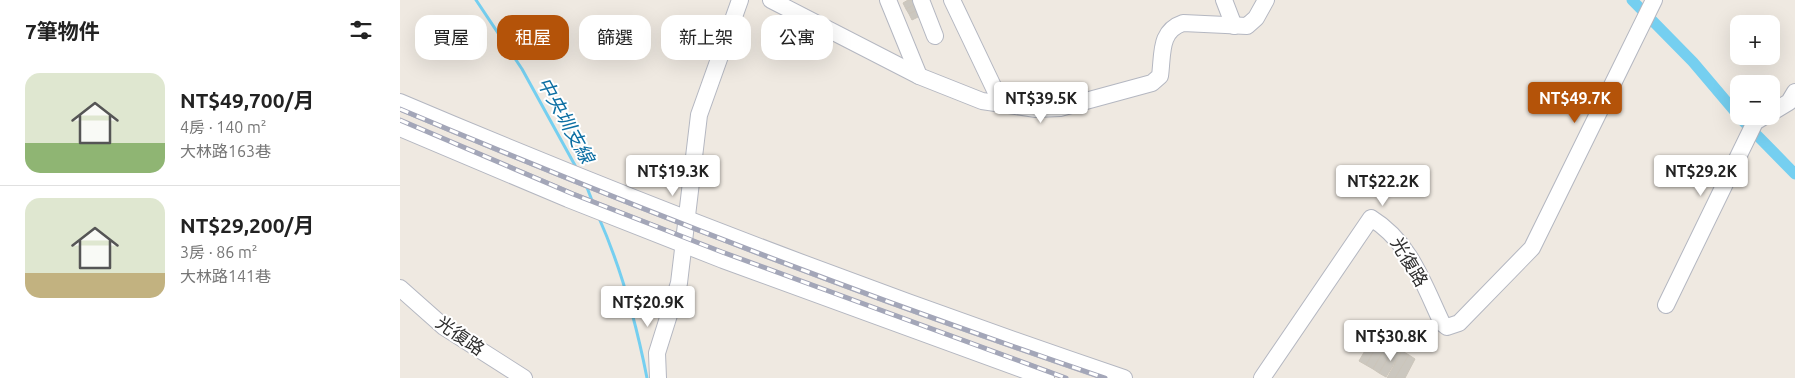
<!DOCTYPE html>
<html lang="zh-TW">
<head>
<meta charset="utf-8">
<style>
  body { margin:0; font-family:Ubuntu,"Noto Sans TC",sans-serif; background:#f2f2f2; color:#222; height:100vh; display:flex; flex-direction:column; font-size:19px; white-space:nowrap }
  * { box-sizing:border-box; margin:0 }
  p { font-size:16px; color:#767676 }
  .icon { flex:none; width:28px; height:28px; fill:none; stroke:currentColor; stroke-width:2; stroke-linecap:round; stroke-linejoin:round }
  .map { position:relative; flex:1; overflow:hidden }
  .side { display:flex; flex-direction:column; background:#fff; width:400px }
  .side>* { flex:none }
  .guide { position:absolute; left:15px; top:15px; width:475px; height:45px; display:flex; gap:10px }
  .buttons { position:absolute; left:1330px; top:15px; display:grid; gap:10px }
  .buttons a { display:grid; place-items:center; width:50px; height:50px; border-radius:10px; background:#fff; box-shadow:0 5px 20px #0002; font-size:25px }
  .price { position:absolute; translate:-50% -42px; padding:0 11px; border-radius:5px; background:#fff; color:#222; font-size:16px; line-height:32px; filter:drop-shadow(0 1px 2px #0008) }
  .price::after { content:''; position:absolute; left:50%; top:30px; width:15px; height:11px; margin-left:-8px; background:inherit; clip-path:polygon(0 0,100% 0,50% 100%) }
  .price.active { background:#b45309; color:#fff }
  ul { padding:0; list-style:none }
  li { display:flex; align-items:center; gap:15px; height:125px; padding:0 25px }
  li+li { border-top:1px solid #e0e0e0 }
  li span { display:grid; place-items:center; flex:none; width:140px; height:100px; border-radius:15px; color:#555 }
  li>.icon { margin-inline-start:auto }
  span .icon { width:60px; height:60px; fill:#fffc; stroke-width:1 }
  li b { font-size:21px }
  h2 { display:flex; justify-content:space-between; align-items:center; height:60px; padding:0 25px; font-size:21px }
  .tag { padding:0 18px; border-radius:15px; background:#fff; box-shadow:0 5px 20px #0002; font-size:18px; line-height:45px }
  .tag.active { background:#b45309; color:#fff }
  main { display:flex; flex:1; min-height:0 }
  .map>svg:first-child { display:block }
</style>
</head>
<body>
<main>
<section class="side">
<h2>7筆物件<svg class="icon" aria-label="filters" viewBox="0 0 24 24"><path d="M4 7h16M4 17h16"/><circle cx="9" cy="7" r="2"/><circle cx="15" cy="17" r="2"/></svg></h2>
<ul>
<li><span style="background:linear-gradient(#dfe7d0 70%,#8fb573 0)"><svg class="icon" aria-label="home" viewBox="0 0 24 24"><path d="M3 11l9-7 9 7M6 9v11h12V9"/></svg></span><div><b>NT$49,700/月</b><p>4房 · 140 m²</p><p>大林路163巷</p></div></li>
<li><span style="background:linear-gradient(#dfe7d0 75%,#c2b280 0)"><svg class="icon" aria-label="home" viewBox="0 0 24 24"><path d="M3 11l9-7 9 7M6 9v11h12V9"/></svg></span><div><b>NT$29,200/月</b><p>3房 · 86 m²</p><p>大林路141巷</p></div></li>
</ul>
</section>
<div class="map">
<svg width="1395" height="378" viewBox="0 0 1395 378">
  <rect width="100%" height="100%" fill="#efe9e1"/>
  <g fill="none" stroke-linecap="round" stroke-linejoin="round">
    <!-- stream -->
    <g stroke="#75cff0" stroke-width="3">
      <path d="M76,0L122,69L177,169"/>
      <path d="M186,185L193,203"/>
      <path d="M199,218C222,270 236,322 247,378"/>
    </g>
    <!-- canal -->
    <path stroke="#75cff0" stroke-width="11" d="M1232,0L1293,62L1343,121L1395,174"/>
  </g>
  <!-- building -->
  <g fill="#cbc7bf" stroke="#cbc5ba">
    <path d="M508,0H523L506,9L503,3Z"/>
    <path d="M523,0L527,5L509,14L506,9Z"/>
    <path d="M527,5L530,11L512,20L509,14Z"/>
    <path d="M974,335L981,339L966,365L959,361Z"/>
    <path d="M981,339L988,343L973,369L966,365Z"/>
    <path d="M988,343L995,347L979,373L973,369Z"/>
    <path d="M995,347L1002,351L986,377L979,373Z"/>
    <path d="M1002,351L1009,355L995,378H987Z"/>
    <path d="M1009,355L1015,359L1005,378H995Z"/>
  </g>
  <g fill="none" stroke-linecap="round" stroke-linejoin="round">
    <!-- minor casing -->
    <g stroke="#b4b7c1" stroke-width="18">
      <g id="minor">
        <path d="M371,0L519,76L582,101L636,109L660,108L752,83L760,76C763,54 759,31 783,23L847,26L856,18L866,0"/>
        <path d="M488,0L519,76"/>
        <path d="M521,0L535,36"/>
        <path d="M552,0L602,105"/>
        <path d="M824,0L834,26"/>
        <path d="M0,102C238,203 479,295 724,378"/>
        <path d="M1371,113L1389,102L1395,92"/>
        <path d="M0,128L168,199L323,260L646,378"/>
        <path d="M0,288L44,327L124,378"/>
        <path d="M1266,305L1355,122L1365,116"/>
        <path d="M258,378L257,353L279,283L299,115L340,0"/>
        <path d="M862,378L971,218C1010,242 1023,283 1042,323L1047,327L1059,323L1132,248L1254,0"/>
      </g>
    </g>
    <!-- minor -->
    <use href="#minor" stroke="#fff" stroke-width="16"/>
    <!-- rail casing -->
    <g stroke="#a3a6b8" stroke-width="5">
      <g id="rail">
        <path d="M0,109C232,207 466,297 705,378"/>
        <path d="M0,120L173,194L322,252L666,378"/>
      </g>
    </g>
    <!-- rail -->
    <use href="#rail" stroke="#fff" stroke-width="3" stroke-dasharray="9" stroke-linecap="butt"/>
  </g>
  <g text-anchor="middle" stroke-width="4" stroke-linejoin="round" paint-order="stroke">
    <!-- street labels -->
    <g font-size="18" fill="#2e2e2e" stroke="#fff">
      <text transform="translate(1009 262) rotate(59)" y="6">光復路</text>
      <text transform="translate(60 336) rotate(35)" y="6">光復路</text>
    </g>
    <!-- water labels -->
    <g font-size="19" font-style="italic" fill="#0d6fa3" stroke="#fff">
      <text transform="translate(166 120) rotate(61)" y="7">中央圳支線</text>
    </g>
  </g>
</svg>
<div class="buttons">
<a>+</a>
<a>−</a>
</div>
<b class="price" style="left:641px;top:124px">NT$39.5K</b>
<b class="price active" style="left:1175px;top:124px">NT$49.7K</b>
<b class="price" style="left:273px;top:197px">NT$19.3K</b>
<b class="price" style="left:1301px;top:197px">NT$29.2K</b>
<b class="price" style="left:983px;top:207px">NT$22.2K</b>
<b class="price" style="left:248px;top:328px">NT$20.9K</b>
<b class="price" style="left:991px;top:362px">NT$30.8K</b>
<div class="guide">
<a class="tag">買屋</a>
<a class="tag active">租屋</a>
<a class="tag">篩選</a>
<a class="tag">新上架</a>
<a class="tag">公寓</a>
</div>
</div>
</main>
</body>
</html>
